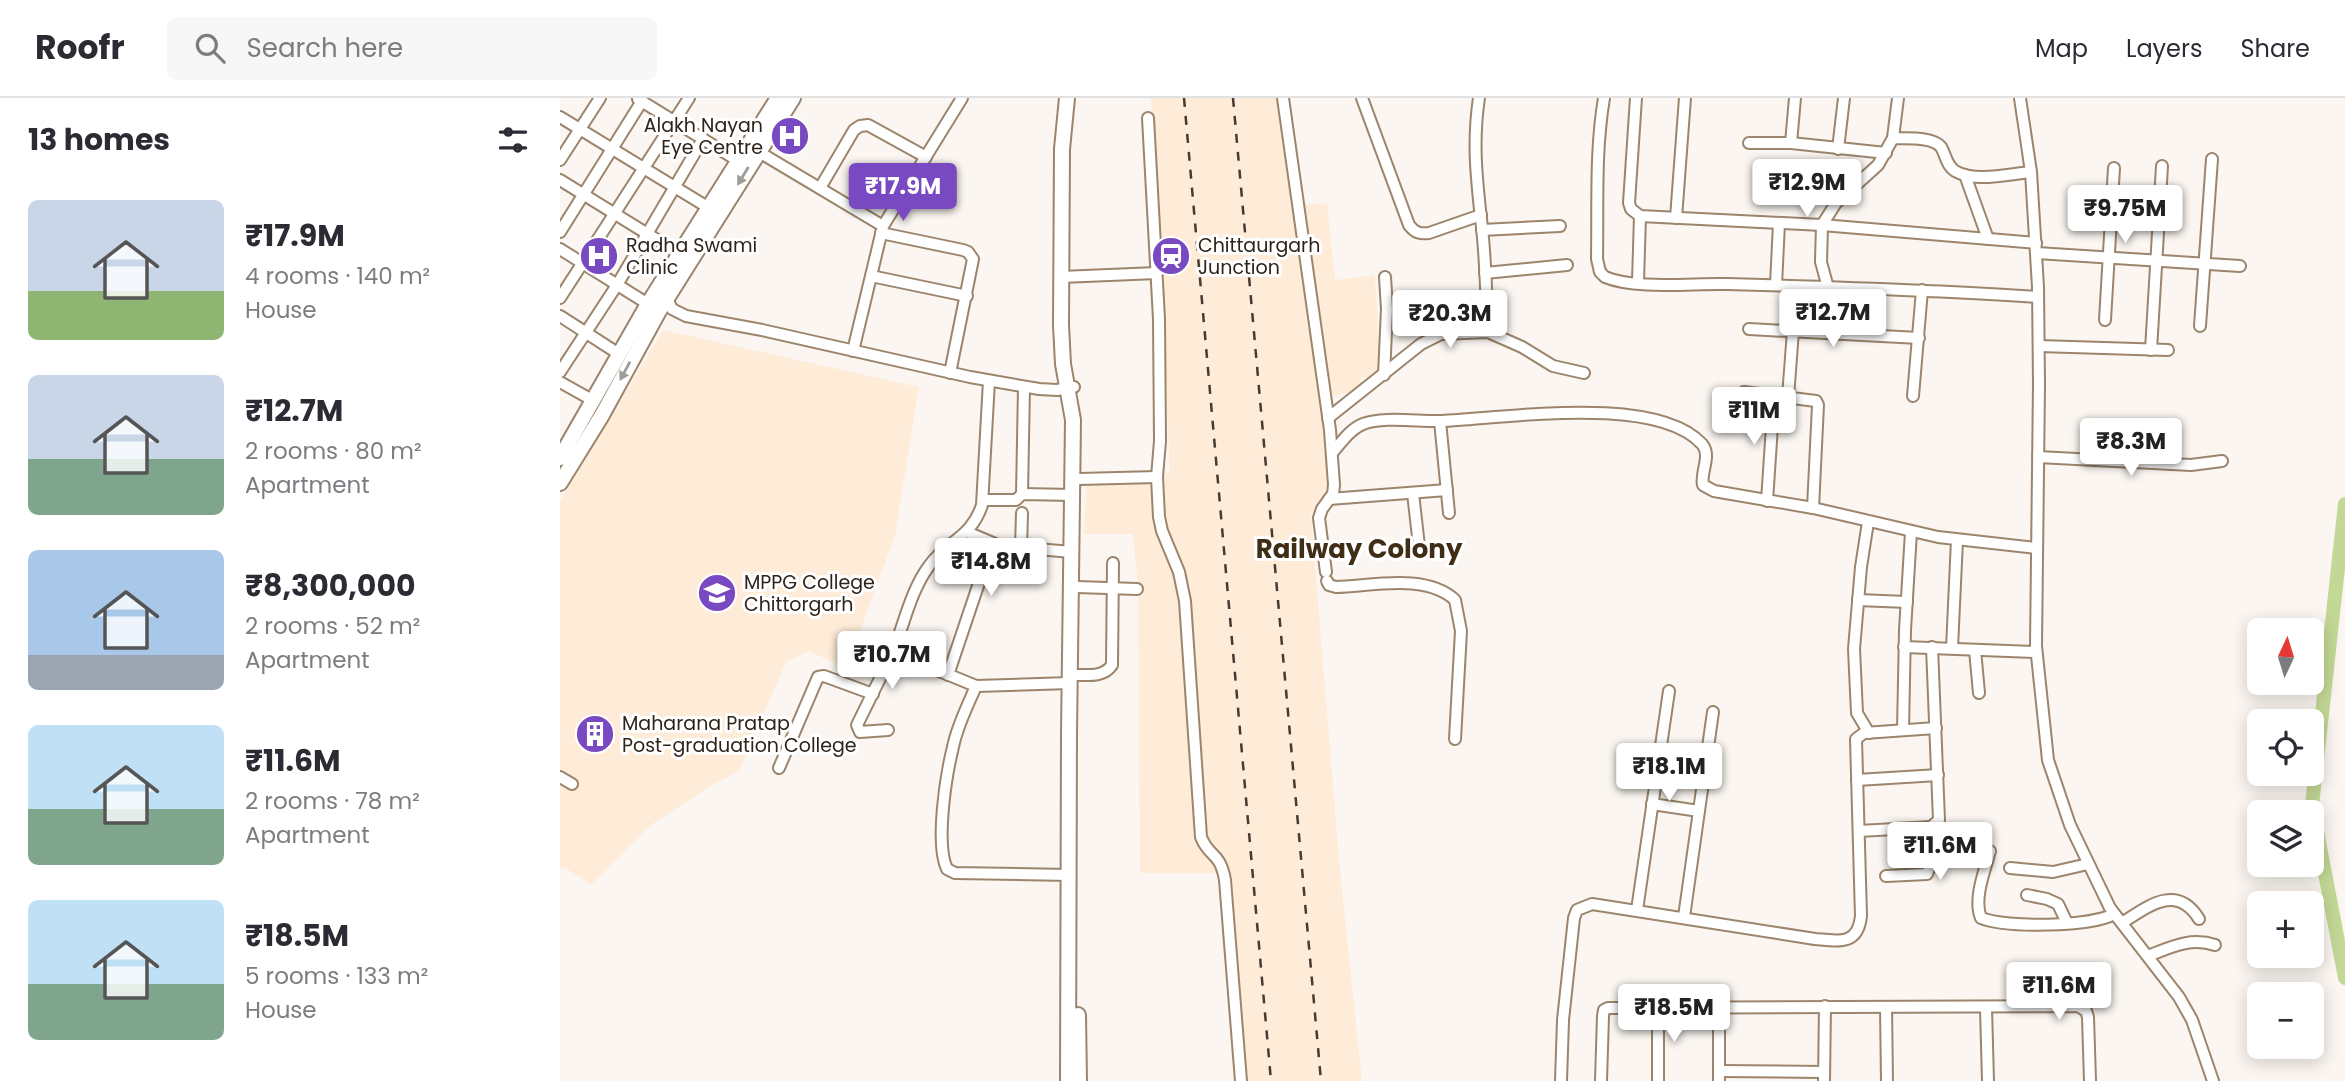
<!DOCTYPE html>
<html lang="en">
<head>
<meta charset="utf-8">
<style>
  body { margin:0; font-family:Poppins,sans-serif; background:#f7f7f7; color:#2b2b33; height:100vh; display:flex; flex-direction:column; font-size:26px; white-space:nowrap }
  * { box-sizing:border-box; margin:0 }
  p { font-size:23px; color:#7c7c81 }
  .icon { flex:none; width:38px; height:38px; fill:none; stroke:currentColor; stroke-width:2; stroke-linecap:round; stroke-linejoin:round }
  .map { position:relative; flex:1; overflow:hidden }
  .details { display:flex; flex-direction:column; background:#fff; width:560px }
  .details>* { flex:none }
  .needle { width:46px; rotate:4deg }
  .fabs { position:absolute; left:1687px; top:520px; display:grid; gap:14px }
  .fabs a { display:grid; place-items:center; width:77px; height:77px; border-radius:10px; background:#fff; box-shadow:0 4px 18px #0003; font-size:35px }
  .price { position:absolute; translate:-50% -60px; padding:0 16px; border-radius:7px; background:#fff; color:#222; font-size:23px; line-height:46px; filter:drop-shadow(0 2px 4px #0008) }
  .price::after { content:''; position:absolute; left:50%; top:42px; width:21px; height:16px; margin-left:-10px; background:inherit; clip-path:polygon(0 0,100% 0,50% 100%) }
  .price.on { background:#7949c1; color:#fff }
  ul { padding:0; list-style:none }
  li { display:flex; align-items:center; gap:21px; height:175px; padding:0 28px }
  li span { display:grid; place-items:center; flex:none; width:196px; height:140px; border-radius:10px; color:#555 }
  li>.icon { margin-inline-start:auto }
  span .icon { width:84px; height:84px; fill:#fffc; stroke-width:1 }
  li b { font-size:30px }
  h2 { display:flex; justify-content:space-between; align-items:center; height:84px; padding:0 28px; font-size:30px }
  header { display:flex; align-items:center; gap:42px; box-sizing:border-box; height:98px; padding:0 35px; background:#fff; border-bottom:2px solid #e1e1e2 }
  header strong { font-size:33px }
  nav { display:flex; gap:38px; margin-inline-start:auto; font-size:24px }
  .search { width:490px; height:63px; background:#f7f7f7; display:flex; align-items:center; gap:18px; box-sizing:border-box; padding:0 24px; border-radius:10px; color:#7c7c81; font-size:26px }
  main { display:flex; flex:1; min-height:0 }
  .map>svg:first-child { display:block }
</style>
</head>
<body>
<header>
<strong>Roofr</strong>
<div class="search"><svg class="icon" aria-label="search" viewBox="0 0 24 24"><circle cx="10" cy="10" r="6"/><path d="M15 15l6 6"/></svg>Search here</div>
<nav><a>Map</a><a>Layers</a><a>Share</a></nav>
</header>
<main>
<section class="details">
<h2>13 homes<svg class="icon" aria-label="filters" viewBox="0 0 24 24"><path d="M4 7h16M4 17h16"/><circle cx="9" cy="7" r="2"/><circle cx="15" cy="17" r="2"/></svg></h2>
<ul>
<li><span style="background:linear-gradient(#c9d6e8 65%,#8fb573 0)"><svg class="icon" aria-label="home" viewBox="0 0 24 24"><path d="M3 11l9-7 9 7M6 9v11h12V9"/></svg></span><div><b>₹17.9M</b><p>4 rooms · 140 m²</p><p>House</p></div></li>
<li><span style="background:linear-gradient(#c9d6e8 60%,#7fa58c 0)"><svg class="icon" aria-label="home" viewBox="0 0 24 24"><path d="M3 11l9-7 9 7M6 9v11h12V9"/></svg></span><div><b>₹12.7M</b><p>2 rooms · 80 m²</p><p>Apartment</p></div></li>
<li><span style="background:linear-gradient(#a9c7e8 75%,#9aa5b1 0)"><svg class="icon" aria-label="home" viewBox="0 0 24 24"><path d="M3 11l9-7 9 7M6 9v11h12V9"/></svg></span><div><b>₹8,300,000</b><p>2 rooms · 52 m²</p><p>Apartment</p></div></li>
<li><span style="background:linear-gradient(#bfe0f5 60%,#7fa58c 0)"><svg class="icon" aria-label="home" viewBox="0 0 24 24"><path d="M3 11l9-7 9 7M6 9v11h12V9"/></svg></span><div><b>₹11.6M</b><p>2 rooms · 78 m²</p><p>Apartment</p></div></li>
<li><span style="background:linear-gradient(#bfe0f5 60%,#7fa58c 0)"><svg class="icon" aria-label="home" viewBox="0 0 24 24"><path d="M3 11l9-7 9 7M6 9v11h12V9"/></svg></span><div><b>₹18.5M</b><p>5 rooms · 133 m²</p><p>House</p></div></li>
</ul>
</section>
<div class="map">
<svg width="1785" height="983" viewBox="0 0 1785 983">
  <rect width="100%" height="100%" fill="#fbf6f1"/>
  <!-- built -->
  <g fill="#feecd8">
    <path d="M591,0H720L737,108L767,105L775,182L815,177L820,277L801,280L800,292L760,301L772,388L751,417L779,762L802,983H686L669,775H580L578,486L573,436H524L527,379L610,375L601,167Z"/>
    <path d="M103,232L359,289L335,438L286,570L249,553L226,564L179,673L152,687L88,729L32,787L7,771L0,770V403Z"/>
  </g>
  <g fill="none" stroke-linecap="round" stroke-linejoin="round">
    <!-- river -->
    <path stroke="#c3d895" stroke-width="14" d="M1785,406L1752,707L1785,880"/>
    <!-- minor casing -->
    <g stroke="#9c856c" stroke-width="14">
      <g id="minor">
        <path d="M723,0L770,332L774,387L773,396L762,411L759,420L766,474"/>
        <path d="M802,0L849,127C855,135 860,136 869,135L921,117"/>
        <path d="M919,0C912,46 917,84 922,130C926,165 926,199 928,234"/>
        <path d="M1044,0C1035,53 1038,107 1037,161L1040,174L1045,179C1076,192 1133,185 1167,186C1271,189 1375,192 1478,199"/>
        <path d="M1076,0L1069,105L1071,111L1080,118L1262,127L1476,145"/>
        <path d="M1338,0L1333,40C1346,41 1372,38 1381,49C1386,57 1386,67 1395,73C1415,85 1449,76 1471,74"/>
        <path d="M1460,0L1471,74L1478,189L1479,286L1476,548L1488,662L1510,727L1550,810L1619,899L1632,922L1653,983"/>
        <path d="M78,1L177,62"/>
        <path d="M0,19L149,110"/>
        <path d="M588,20L599,221L600,343L597,379L599,419L602,433L619,474L625,503L641,739C649,760 660,753 665,782L681,983"/>
        <path d="M1189,45H1231L1326,55"/>
        <path d="M1231,45L1235,0"/>
        <path d="M1278,51L1284,0"/>
        <path d="M199,54L323,128"/>
        <path d="M0,62L40,0"/>
        <path d="M1405,77L1428,141"/>
        <path d="M0,82L120,156"/>
        <path d="M260,90L294,32L300,28L308,27L366,59"/>
        <path d="M1116,120L1125,0"/>
        <path d="M922,132L1000,128"/>
        <path d="M0,134L82,3"/>
        <path d="M321,135L403,152L408,154L413,161L390,275"/>
        <path d="M0,151L88,206"/>
        <path d="M1477,155L1680,168"/>
        <path d="M925,175L1007,167"/>
        <path d="M311,178L407,198"/>
        <path d="M501,179L597,175"/>
        <path d="M1078,184L1080,118"/>
        <path d="M1216,187L1219,125"/>
        <path d="M105,197L112,211L126,218L202,232L410,279L479,291L497,292L514,289"/>
        <path d="M0,200L129,0"/>
        <path d="M0,218L59,256"/>
        <path d="M1545,222L1554,70"/>
        <path d="M1640,228L1652,61"/>
        <path d="M1189,231L1359,240"/>
        <path d="M1269,235L1270,197L1261,164L1262,127L1276,105L1318,67L1333,40"/>
        <path d="M1479,248L1608,252"/>
        <path d="M1591,252L1602,68"/>
        <path d="M293,253L323,128L402,0"/>
        <path d="M0,274L57,187L143,41"/>
        <path d="M824,277L827,211L825,179"/>
        <path d="M429,283L422,407C411,441 386,443 369,468C351,492 344,526 333,554L416,588L510,585"/>
        <path d="M0,284L34,303"/>
        <path d="M1184,294L1256,303L1258,307L1253,410"/>
        <path d="M1353,298L1362,192"/>
        <path d="M1228,299L1233,233"/>
        <path d="M768,320L861,246L881,236L928,234L962,249L993,268L1024,275"/>
        <path d="M880,323L889,415"/>
        <path d="M772,355C781,345 790,331 803,326C823,318 860,324 882,323C947,320 1096,296 1142,346C1152,358 1140,374 1143,387L1154,393L1253,410L1378,439L1476,450"/>
        <path d="M1478,359L1631,367L1662,363"/>
        <path d="M519,381L597,379"/>
        <path d="M853,395L859,448"/>
        <path d="M462,396L464,289"/>
        <path d="M769,401L887,392"/>
        <path d="M423,402H456L462,396L513,397"/>
        <path d="M1207,403L1214,298"/>
        <path d="M1308,424L1301,469L1294,551L1297,615L1309,635"/>
        <path d="M407,434L440,448L512,454"/>
        <path d="M461,451L462,415"/>
        <path d="M385,452L422,476L388,577"/>
        <path d="M422,476L437,447"/>
        <path d="M767,483L769,487L776,489C812,488 866,475 895,502L901,533L895,641"/>
        <path d="M517,489L577,491"/>
        <path d="M1298,502L1347,504"/>
        <path d="M1344,549L1476,554"/>
        <path d="M1392,550L1397,442"/>
        <path d="M1415,552L1419,595"/>
        <path d="M516,577C529,577 544,579 552,567L553,465"/>
        <path d="M416,588C408,607 397,628 393,649C386,677 375,746 387,771L395,775L510,777"/>
        <path d="M328,632L300,634L297,627L333,554"/>
        <path d="M1343,632L1345,532L1351,434"/>
        <path d="M219,670L258,579L264,578L313,596"/>
        <path d="M0,679L12,686"/>
        <path d="M1297,682L1378,677"/>
        <path d="M1092,706L1139,713"/>
        <path d="M1299,733L1371,729L1379,722L1372,549"/>
        <path d="M1430,753C1425,772 1413,801 1421,820C1447,830 1530,829 1554,816"/>
        <path d="M1450,770L1493,774L1528,766"/>
        <path d="M1326,778L1367,776L1371,766L1369,729"/>
        <path d="M1467,797L1487,801L1498,806L1507,825"/>
        <path d="M1077,812L1109,593"/>
        <path d="M1124,819L1153,614"/>
        <path d="M1562,825C1588,808 1617,785 1639,821"/>
        <path d="M1588,858C1611,849 1631,839 1655,847"/>
        <path d="M1159,909V983"/>
        <path d="M1326,909L1327,983"/>
        <path d="M1426,910L1428,983"/>
        <path d="M1159,973L1264,974"/>
        <path d="M1001,983L1003,922L1014,820L1017,812L1032,806L1255,841C1278,843 1298,848 1301,818L1296,641L1304,635L1376,630"/>
        <path d="M1041,983L1043,918L1044,912L1048,910L1518,908L1526,913L1528,919L1530,983"/>
        <path d="M1098,983V909"/>
        <path d="M1264,983L1265,908"/>
      </g>
    </g>
    <!-- major casing -->
    <g stroke="#9c856c" stroke-width="18">
      <g id="major">
        <path d="M507,0L502,51L501,227L503,266L513,322L509,637L508,983"/>
        <path d="M0,360L88,206L218,0"/>
        <path d="M0,385L42,317L99,213L233,0"/>
        <path d="M518,917L519,983"/>
      </g>
    </g>
    <!-- minor -->
    <use href="#minor" stroke="#fff" stroke-width="10"/>
    <!-- major -->
    <use href="#major" stroke="#fff" stroke-width="14"/>
    <!-- rail -->
    <g stroke="#453b32" stroke-width="2.5" stroke-dasharray="9 9" stroke-linecap="butt">
      <path d="M624,0L711,983"/>
      <path d="M673,0L761,983"/>
    </g>
  </g>
  <!-- one-way arrows -->
  <defs><path id="oneway-solid" d="M-6-.8H1V-3.2L6.5 0L1 3.2V.8H-6Z" transform="scale(1.75)"/></defs>
  <g fill="#a09c98">
    <use href="#oneway-solid" transform="translate(183 78) rotate(121)"/>
    <use href="#oneway-solid" transform="translate(65 273) rotate(118)"/>
  </g>
  <!-- icons -->
  <defs>
    <g id="hospital-disc" transform="scale(2.0125)"><circle r="9.5" fill="#7949c1" stroke="#fff"/><path d="M-5-5h3v3.5h4V-5h3V5h-3V1.5h-4V5h-3Z" fill="#fff"/></g>
    <g id="station-disc" transform="scale(2.0125)"><circle r="9.5" fill="#7949c1" stroke="#fff"/><path d="M-3-6H3Q5-6 5-4V2Q5 4 3 4L4.5 6H3L1.5 4h-3L-3 6H-4.5L-3 4Q-5 4-5 2V-4Q-5-6-3-6ZM-3.5-4v3h7v-3ZM-3.5 1v1.5H-2V1ZM2 1v1.5H3.5V1Z" fill="#fff"/></g>
    <g id="university-disc" transform="scale(2.0125)"><circle r="9.5" fill="#7949c1" stroke="#fff"/><path d="M0-5L7-2L0 1L-7-2ZM-4 1L0 2.5L4 1V4Q0 6-4 4Z" fill="#fff"/></g>
    <g id="building-disc" transform="scale(2.0125)"><circle r="9.5" fill="#7949c1" stroke="#fff"/><path d="M-4-6H4V6H1V3H-1V6H-4ZM-2.5-4.3h1.7v1.8h-1.7ZM.8-4.3h1.7v1.8H.8ZM-2.5-1h1.7V.8h-1.7ZM.8-1h1.7V.8H.8Z" fill="#fff"/></g>
  </defs>
  <g fill-rule="evenodd">
    <use href="#hospital-disc" x="230" y="38"/>
    <use href="#hospital-disc" x="39" y="158"/>
    <use href="#station-disc" x="611" y="158"/>
    <use href="#university-disc" x="157" y="495"/>
    <use href="#building-disc" x="35" y="636"/>
  </g>
  <g text-anchor="middle" stroke-width="6" stroke-linejoin="round" paint-order="stroke">
    <!-- poi labels -->
    <g font-size="19" fill="#2d2319" stroke="#fff" text-anchor="start">
      <text x="203" y="34" text-anchor="end">Alakh Nayan<tspan x="203" dy="22">Eye Centre</tspan></text>
      <text x="66" y="154">Radha Swami<tspan x="66" dy="22">Clinic</tspan></text>
      <text x="638" y="154">Chittaurgarh<tspan x="638" dy="22">Junction</tspan></text>
      <text x="184" y="491">MPPG College<tspan x="184" dy="22">Chittorgarh</tspan></text>
      <text x="62" y="632">Maharana Pratap<tspan x="62" dy="22">Post-graduation College</tspan></text>
    </g>
    <!-- district labels -->
    <g font-size="26" font-weight="bold" fill="#402d16" stroke="#fff">
      <text x="799" y="460">Railway Colony</text>
    </g>
  </g>
</svg>
<div class="fabs">
<a><svg class="needle" viewBox="-14 -14 28 28"><path d="M0-13l5 13h-10z" fill="#e53935"/><path d="M0 13l5-13h-10z" fill="#7c7c81"/></svg></a>
<a><svg class="icon" aria-label="locate" viewBox="0 0 24 24"><circle cx="12" cy="12" r="6"/><path d="M12 2v4M12 18v4M2 12h4M18 12h4"/></svg></a>
<a><svg class="icon" aria-label="layers" viewBox="0 0 24 24"><path d="M12 4l9 5-9 5-9-5zM3 14l9 5 9-5"/></svg></a>
<a>+</a>
<a>−</a>
</div>
<b class="price" style="left:1247px;top:121px">₹12.9M</b>
<b class="price on" style="left:343px;top:125px">₹17.9M</b>
<b class="price" style="left:1565px;top:147px">₹9.75M</b>
<b class="price" style="left:1273px;top:251px">₹12.7M</b>
<b class="price" style="left:890px;top:252px">₹20.3M</b>
<b class="price" style="left:1194px;top:349px">₹11M</b>
<b class="price" style="left:1571px;top:380px">₹8.3M</b>
<b class="price" style="left:431px;top:500px">₹14.8M</b>
<b class="price" style="left:332px;top:593px">₹10.7M</b>
<b class="price" style="left:1109px;top:705px">₹18.1M</b>
<b class="price" style="left:1380px;top:784px">₹11.6M</b>
<b class="price" style="left:1499px;top:924px">₹11.6M</b>
<b class="price" style="left:1114px;top:946px">₹18.5M</b>
</div>
</main>
</body>
</html>
